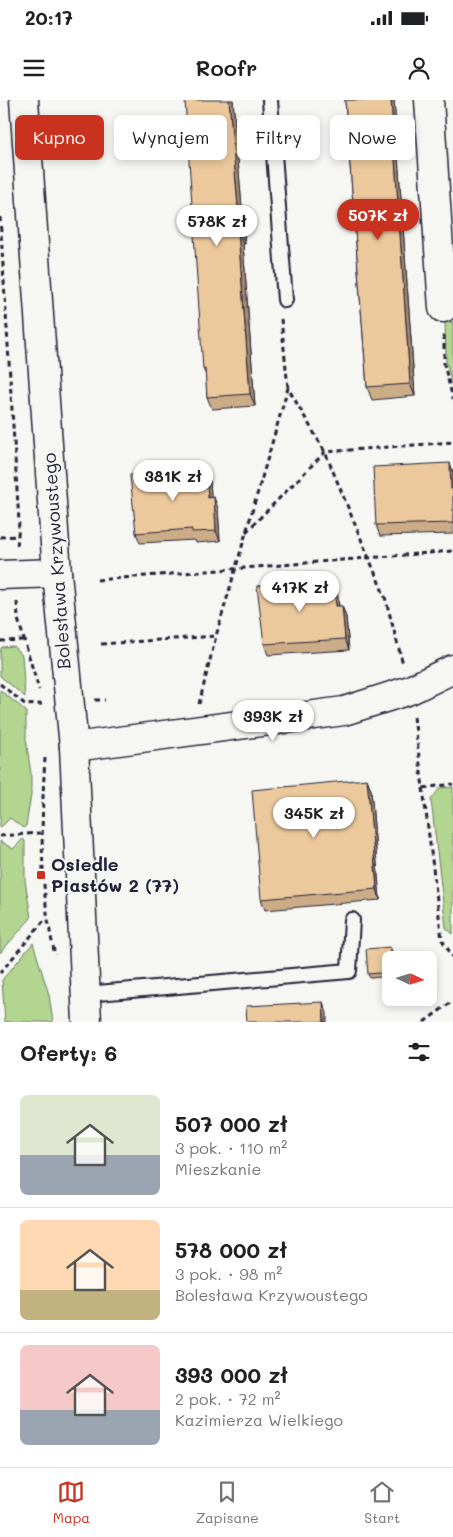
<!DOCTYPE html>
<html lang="pl">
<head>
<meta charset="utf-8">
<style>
  body { margin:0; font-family:Mali,sans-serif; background:#f6f6f6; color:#202124; height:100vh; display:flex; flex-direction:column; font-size:19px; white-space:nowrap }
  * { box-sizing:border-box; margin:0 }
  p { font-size:16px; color:#757577 }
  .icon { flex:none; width:28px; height:28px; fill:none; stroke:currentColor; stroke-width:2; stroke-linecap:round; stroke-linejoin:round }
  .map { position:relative; height:922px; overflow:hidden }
  .panel { display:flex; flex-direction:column; background:#fff; flex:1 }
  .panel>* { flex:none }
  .top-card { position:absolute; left:15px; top:15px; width:424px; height:45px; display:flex; gap:10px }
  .needle { width:32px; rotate:94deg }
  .tools { position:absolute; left:382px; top:851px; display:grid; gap:10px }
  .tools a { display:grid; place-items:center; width:55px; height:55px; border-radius:8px; background:#fff; box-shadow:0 2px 8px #0003; font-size:25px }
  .price { position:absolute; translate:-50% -42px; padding:0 11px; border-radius:18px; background:#fff; color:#222; font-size:16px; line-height:32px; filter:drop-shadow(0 1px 2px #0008) }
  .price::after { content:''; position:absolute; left:50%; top:30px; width:15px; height:11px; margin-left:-8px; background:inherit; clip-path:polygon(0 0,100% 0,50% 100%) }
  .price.active { background:#c8321e; color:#fff }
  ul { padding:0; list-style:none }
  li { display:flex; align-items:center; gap:15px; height:125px; padding:0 20px }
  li+li { border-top:1px solid #e0e0e0 }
  li span { display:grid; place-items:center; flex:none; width:140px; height:100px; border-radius:8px; color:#555 }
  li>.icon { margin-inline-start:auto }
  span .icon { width:60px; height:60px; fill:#fffc; stroke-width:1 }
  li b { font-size:21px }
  h2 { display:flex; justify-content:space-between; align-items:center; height:60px; padding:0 20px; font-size:21px }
  .pill { padding:0 18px; border-radius:8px; background:#fff; box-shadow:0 2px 8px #0003; font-size:18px; line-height:45px }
  .pill.active { background:#c8321e; color:#fff }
  .status { display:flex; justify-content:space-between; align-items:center; height:35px; padding:0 25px; background:#fff; direction:ltr }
  .status svg { height:14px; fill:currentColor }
  header { display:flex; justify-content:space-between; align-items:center; height:65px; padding:0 20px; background:#fff; font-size:22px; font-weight:600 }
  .tabs { display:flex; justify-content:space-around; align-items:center; height:70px; border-top:1px solid #e0e0e0; background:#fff; font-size:14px; color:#757577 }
  .tabs a { display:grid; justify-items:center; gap:2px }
  .tabs .active { color:#c8321e }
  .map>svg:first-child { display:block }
</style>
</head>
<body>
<div class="status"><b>20:17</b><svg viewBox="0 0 49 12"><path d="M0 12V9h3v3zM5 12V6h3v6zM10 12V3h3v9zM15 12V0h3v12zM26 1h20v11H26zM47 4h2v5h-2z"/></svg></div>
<header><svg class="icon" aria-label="menu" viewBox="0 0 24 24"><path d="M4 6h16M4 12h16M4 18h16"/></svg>Roofr<svg class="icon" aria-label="person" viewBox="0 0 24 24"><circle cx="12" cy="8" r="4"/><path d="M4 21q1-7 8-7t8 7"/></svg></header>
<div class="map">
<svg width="453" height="922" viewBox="0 0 453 922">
  <rect width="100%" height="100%" fill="#f6f6f2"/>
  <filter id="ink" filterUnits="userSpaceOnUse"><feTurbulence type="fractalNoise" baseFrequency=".02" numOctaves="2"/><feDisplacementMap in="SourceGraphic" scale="10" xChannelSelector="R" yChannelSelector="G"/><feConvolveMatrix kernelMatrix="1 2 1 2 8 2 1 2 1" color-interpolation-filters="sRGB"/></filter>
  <g filter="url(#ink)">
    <!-- green -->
    <g fill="#b2d58f" stroke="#6a7c65">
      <path d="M445,222H453V287L446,261Z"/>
      <path d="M13,546L22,555L25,597L0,576V550L2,547Z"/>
      <path d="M0,590L26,611V639L31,674V694L26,726L23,728L10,718L0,728Z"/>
      <path d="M453,687V834L446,828L431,700L440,688Z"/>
      <path d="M23,739L25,741V780L31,818L0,853V741L13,749Z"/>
      <path d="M33,843L49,895L53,922H5L2,880Z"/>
    </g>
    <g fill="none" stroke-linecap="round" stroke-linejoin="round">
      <!-- lane casing -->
      <g stroke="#22223b" stroke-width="18">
        <g id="lane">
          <path d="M270,0L285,200"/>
          <path d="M86,894L349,871L352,820"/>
        </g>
      </g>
      <!-- street casing -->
      <g stroke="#22223b" stroke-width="31">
        <g id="street">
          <path d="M429,0L443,208"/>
          <path d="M0,475L57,473"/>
          <path d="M74,647L344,611L410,590L453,569"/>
        </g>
      </g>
      <!-- secondary casing -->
      <g stroke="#22223b" stroke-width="31">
        <path id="secondary" d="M24,0L57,473L74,647L87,922"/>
      </g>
      <!-- path -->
      <g stroke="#22223b" stroke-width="3" stroke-dasharray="5 4" stroke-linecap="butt">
        <path d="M0,117L19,422L17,448"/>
        <path d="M281,219L288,288"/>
        <path d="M444,235V264L453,299"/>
        <path d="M246,432L325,352L453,342"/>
        <path d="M0,437L18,436"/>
        <path d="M97,480L453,451"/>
        <path d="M17,502L18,519L39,590"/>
        <path d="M0,541L24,540"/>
        <path d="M101,544L216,536"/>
        <path d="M0,584L26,605L42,604"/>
        <path d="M95,600H105"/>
        <path d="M199,604L216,536L288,288L325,352L385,497L403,564"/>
        <path d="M414,617L423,688L453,684"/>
        <path d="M45,658C41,726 39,789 55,855"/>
        <path d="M423,688L442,840L453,857"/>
        <path d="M0,736L40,733"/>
        <path d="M0,873L46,818"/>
        <path d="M424,922L453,901"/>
      </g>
      <!-- lane -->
      <use href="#lane" stroke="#f6f6f2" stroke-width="14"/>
      <!-- street -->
      <use href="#street" stroke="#f6f6f2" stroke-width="28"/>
      <!-- secondary -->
      <use href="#secondary" stroke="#f6f6f2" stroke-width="28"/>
    </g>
    <!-- wall -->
    <g fill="#cbac87" stroke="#22223b">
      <path d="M233,0L245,144H243L255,306L212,309L207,297L206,275L203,269Z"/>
      <path d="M345,0H394L415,296L372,300L367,287Z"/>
      <path d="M450,363L453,372V434L380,436L376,425Z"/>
      <path d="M210,381L211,398L218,408L220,441L196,443L195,440L140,443L136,433Z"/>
      <path d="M337,490L339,506H342L346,517L349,550L268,555L264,544Z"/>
      <path d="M367,679L371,690L380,800L265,810L261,799Z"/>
      <path d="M392,851L391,876L370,878L368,874Z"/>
    </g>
    <!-- shaded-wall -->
    <g fill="#a58c6e" stroke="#22223b">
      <path d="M229,0H233L245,144L240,131Z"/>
      <path d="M391,0H394L415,296L410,284Z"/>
      <path d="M238,131L243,144L255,306L250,294Z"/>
      <path d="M450,363L453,372V394L451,389Z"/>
      <path d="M206,370L210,381L212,408L208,398Z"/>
      <path d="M214,397L218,408L220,441L216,431Z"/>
      <path d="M333,480L337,490L340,517L336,506Z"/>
      <path d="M342,506L346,517L349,550L345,539Z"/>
      <path d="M367,679L371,690L380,800L377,789Z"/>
      <path d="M390,847L392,851V860H391Z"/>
      <path d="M323,902L327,913V922H324Z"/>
    </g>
    <!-- building -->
    <g fill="#ecc89d" stroke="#22223b">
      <path d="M185,0H229L240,131H238L250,294L207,297L205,269H203Z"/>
      <path d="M345,0H391L410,284L367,287Z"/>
      <path d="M450,363L451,389H453V423L376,425L373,367Z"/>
      <path d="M206,370L208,398L214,397L216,431L192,432V429L136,433L130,375Z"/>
      <path d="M333,480L336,506H342L345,539L264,544L257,486Z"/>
      <path d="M367,679L377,789L261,799L252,690Z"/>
      <path d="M390,847L391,872L368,874L366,849Z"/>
      <path d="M323,902L324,922H247L246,906Z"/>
    </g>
  </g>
  <!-- markers -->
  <rect fill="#c8321e" stroke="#f6f6f2" stroke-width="2" x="36" y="770" width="10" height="10" rx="2.5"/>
  <g text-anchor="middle" stroke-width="4" stroke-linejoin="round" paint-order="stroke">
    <!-- street labels -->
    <g font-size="18" fill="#22223b" stroke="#f6f6f2">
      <text transform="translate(57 461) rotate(-94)" y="6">Bolesława Krzywoustego</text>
    </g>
    <!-- poi labels -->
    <g font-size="18" font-weight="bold" fill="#22223b" stroke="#f6f6f2" text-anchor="start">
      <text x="51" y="771">Osiedle<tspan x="51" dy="21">Piastów 2 (77)</tspan></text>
    </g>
  </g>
</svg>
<div class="tools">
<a><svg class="needle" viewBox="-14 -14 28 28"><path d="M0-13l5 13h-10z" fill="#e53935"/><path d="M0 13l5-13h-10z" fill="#757577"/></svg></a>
</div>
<b class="price active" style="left:378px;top:141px">507K zł</b>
<b class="price" style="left:217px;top:147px">578K zł</b>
<b class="price" style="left:173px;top:402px">381K zł</b>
<b class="price" style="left:300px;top:513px">417K zł</b>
<b class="price" style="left:273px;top:642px">393K zł</b>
<b class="price" style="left:314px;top:739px">345K zł</b>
<div class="top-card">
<a class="pill active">Kupno</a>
<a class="pill">Wynajem</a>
<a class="pill">Filtry</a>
<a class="pill">Nowe</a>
</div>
</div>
<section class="panel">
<h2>Oferty: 6<svg class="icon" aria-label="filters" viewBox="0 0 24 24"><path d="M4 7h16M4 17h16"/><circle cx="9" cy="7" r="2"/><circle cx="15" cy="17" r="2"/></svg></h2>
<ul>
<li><span style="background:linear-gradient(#dfe7d0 60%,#9aa5b1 0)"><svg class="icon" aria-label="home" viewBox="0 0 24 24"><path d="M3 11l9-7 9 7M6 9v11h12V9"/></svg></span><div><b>507 000 zł</b><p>3 pok. · 110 m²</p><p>Mieszkanie</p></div></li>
<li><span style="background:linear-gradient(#ffd9b3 70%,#c2b280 0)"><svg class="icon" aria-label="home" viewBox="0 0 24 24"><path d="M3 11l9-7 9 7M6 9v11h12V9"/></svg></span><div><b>578 000 zł</b><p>3 pok. · 98 m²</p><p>Bolesława Krzywoustego</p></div></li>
<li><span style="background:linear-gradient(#f6c9c9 65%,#9aa5b1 0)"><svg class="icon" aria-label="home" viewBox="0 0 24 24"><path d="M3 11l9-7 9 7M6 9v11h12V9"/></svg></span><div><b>393 000 zł</b><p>2 pok. · 72 m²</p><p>Kazimierza Wielkiego</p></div></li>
</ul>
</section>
<nav class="tabs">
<a class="active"><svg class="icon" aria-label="map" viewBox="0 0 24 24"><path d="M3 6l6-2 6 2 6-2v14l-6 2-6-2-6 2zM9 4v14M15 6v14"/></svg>Mapa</a>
<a><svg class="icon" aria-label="saved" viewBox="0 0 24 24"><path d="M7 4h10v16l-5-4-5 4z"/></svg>Zapisane</a>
<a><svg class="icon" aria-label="home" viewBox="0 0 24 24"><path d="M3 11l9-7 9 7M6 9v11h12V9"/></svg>Start</a>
</nav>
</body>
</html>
